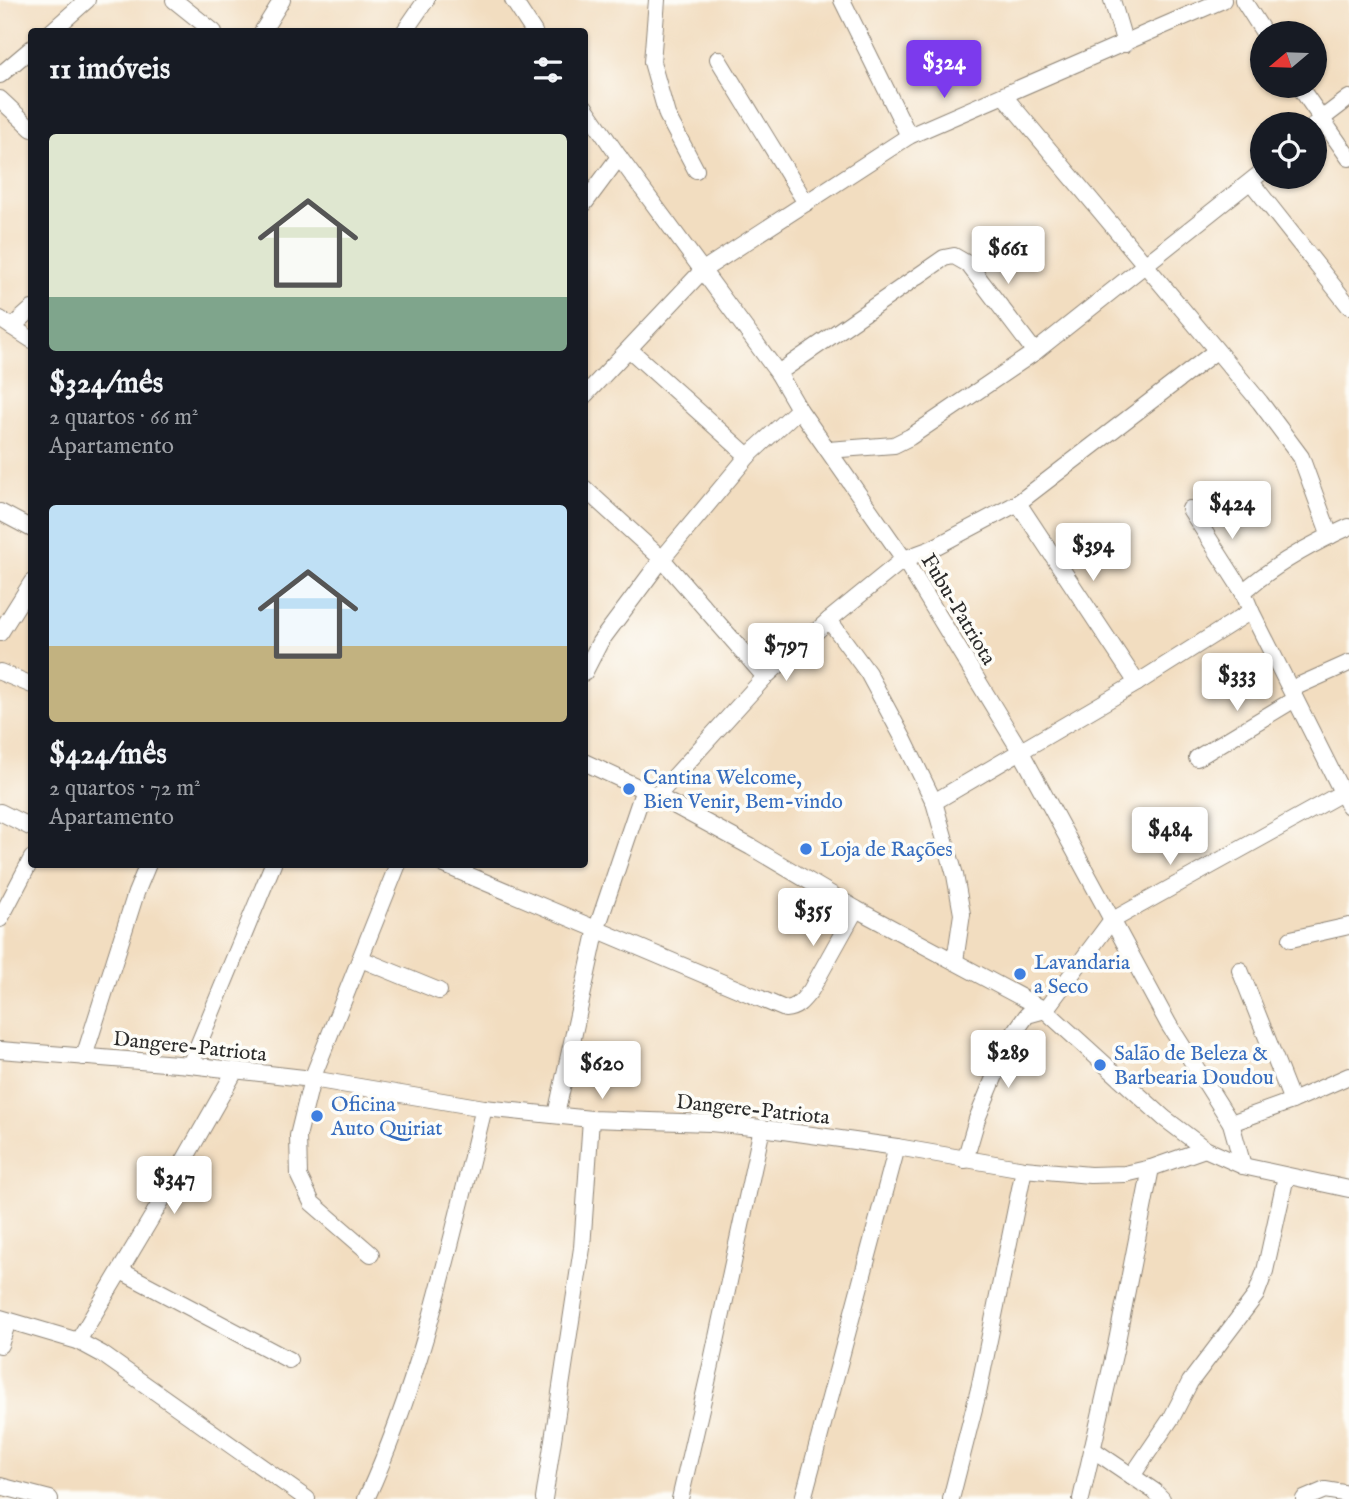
<!DOCTYPE html>
<html lang="pt">
<head>
<meta charset="utf-8">
<style>
  body { margin:0; font-family:"IM FELL English",serif; background:#20242c; color:#f1f3f6; height:100vh; display:flex; flex-direction:column; font-size:26px; white-space:nowrap }
  * { box-sizing:border-box; margin:0 }
  p { font-size:23px; color:#9ea1a6 }
  .icon { flex:none; width:38px; height:38px; fill:none; stroke:currentColor; stroke-width:2; stroke-linecap:round; stroke-linejoin:round }
  .map { position:relative; flex:1; overflow:hidden }
  .panel { position:absolute; left:28px; top:28px; width:560px; height:840px; display:flex; flex-direction:column; background:#171b24; border-radius:7px; box-shadow:0 2px 5px #0004 }
  .panel>* { flex:none }
  .needle { width:46px; rotate:251deg }
  .fabs { position:absolute; left:1250px; top:21px; display:grid; gap:14px }
  .fabs a { display:grid; place-items:center; width:77px; height:77px; border-radius:50%; background:#171b24; box-shadow:0 2px 5px #0004; font-size:35px }
  .price { position:absolute; translate:-50% -60px; padding:0 16px; border-radius:7px; background:#fff; color:#222; font-size:23px; line-height:46px; filter:drop-shadow(0 2px 4px #0008) }
  .price::after { content:''; position:absolute; left:50%; top:42px; width:21px; height:16px; margin-left:-10px; background:inherit; clip-path:polygon(0 0,100% 0,50% 100%) }
  .price.on { background:#7c3aed; color:#fff }
  ul { padding:0; list-style:none }
  li { display:grid; align-content:center; gap:14px; height:371px; padding:0 21px }
  li span { display:grid; place-items:center; height:217px; border-radius:7px; color:#555 }
  li>.icon { margin-inline-start:auto }
  span .icon { width:126px; height:126px; fill:#fffc; stroke-width:1 }
  li b { font-size:30px }
  h2 { display:flex; justify-content:space-between; align-items:center; height:84px; padding:0 21px; font-size:30px }
  .map>svg:first-child { display:block }
</style>
</head>
<body>
<div class="map">
<svg width="1349" height="1499" viewBox="0 0 1349 1499">
  <rect width="100%" height="100%" fill="#fdfcf7"/>
  <filter id="ink" filterUnits="userSpaceOnUse"><feTurbulence type="fractalNoise" baseFrequency=".0143" numOctaves="2"/><feDisplacementMap in="SourceGraphic" scale="14" xChannelSelector="R" yChannelSelector="G"/><feConvolveMatrix kernelMatrix="1 2 1 2 8 2 1 2 1" color-interpolation-filters="sRGB"/></filter>
  <filter id="wash" filterUnits="userSpaceOnUse"><feTurbulence type="fractalNoise" baseFrequency=".00686" numOctaves="4" result="noise"/><feDisplacementMap in="SourceGraphic" scale="28" xChannelSelector="R" yChannelSelector="G"/><feGaussianBlur stdDeviation="1.57" result="paint"/><feColorMatrix in="noise" values="0 0 0 0 0 0 0 0 0 0 0 0 0 0 0 0 0 1.4 0 .05"/><feComposite in="paint" operator="in"/></filter>
  <g filter="url(#wash)">
    <rect width="100%" height="100%" fill="#f2ddc0"/>
  </g>
  <g filter="url(#ink)">
    <g fill="none" stroke-linecap="round" stroke-linejoin="round">
      <!-- minor casing -->
      <g stroke="#8e8476" stroke-width="18">
        <g id="minor">
          <path d="M174,0L214,32"/>
          <path d="M513,0L534,32"/>
          <path d="M657,0L652,62L667,115L696,170"/>
          <path d="M842,0L909,136"/>
          <path d="M1112,0L1125,44"/>
          <path d="M1243,0L1264,33"/>
          <path d="M51,32L87,0"/>
          <path d="M262,32L282,0"/>
          <path d="M404,32L426,0"/>
          <path d="M718,59L806,203"/>
          <path d="M0,75L32,48"/>
          <path d="M1299,86L1349,158"/>
          <path d="M1004,96L1260,402L1301,457L1330,536"/>
          <path d="M0,99L32,129"/>
          <path d="M584,106L619,157L778,373L799,409L904,559L1021,752L1169,1025L1231,1123L1243,1166"/>
          <path d="M1315,124L1349,98"/>
          <path d="M1251,182L1349,306"/>
          <path d="M584,204L619,157"/>
          <path d="M0,319L32,340"/>
          <path d="M12,327L32,309"/>
          <path d="M629,349L748,456"/>
          <path d="M778,373L944,258L954,256L968,264L1035,352"/>
          <path d="M584,396L703,270L909,136L1223,0"/>
          <path d="M828,450L894,445L910,437L1035,352L1262,172"/>
          <path d="M584,488L662,559L765,677"/>
          <path d="M1018,503L1137,683"/>
          <path d="M1190,509L1243,592"/>
          <path d="M0,512L32,529"/>
          <path d="M1251,611L1349,806"/>
          <path d="M829,620L868,673L903,738L934,802L955,875L962,914L955,961"/>
          <path d="M0,633L32,582"/>
          <path d="M0,672L32,685"/>
          <path d="M584,673L600,642L662,559L748,456L799,409"/>
          <path d="M1291,689L1349,663"/>
          <path d="M1197,758L1295,699"/>
          <path d="M584,762L657,796L751,847L856,909L1045,1010L1164,1118L1205,1149L1243,1166L1349,1189"/>
          <path d="M657,796L765,677L829,620L904,559L931,549L1018,503L1216,351"/>
          <path d="M934,802L1137,683L1251,611L1243,592C1274,565 1311,544 1349,527"/>
          <path d="M0,812L32,828"/>
          <path d="M442,864L785,1009C798,1008 803,1000 811,990L856,909"/>
          <path d="M0,919L32,858"/>
          <path d="M1291,939L1349,926"/>
          <path d="M361,959L439,991"/>
          <path d="M1240,970L1292,1101"/>
          <path d="M0,1050L190,1065L312,1079L484,1108L591,1119L710,1123L762,1128L897,1147L1024,1169L1090,1175L1125,1174L1151,1168L1205,1149"/>
          <path d="M84,1057L136,893L148,864"/>
          <path d="M190,1065L273,864"/>
          <path d="M556,1115L597,928L644,789"/>
          <path d="M1231,1123L1292,1101L1349,1076"/>
          <path d="M965,1160L977,1119L1010,1039L1027,1015L1045,1010L1111,921L1349,789"/>
          <path d="M371,1254L312,1203L299,1176L298,1136L312,1079L398,864"/>
          <path d="M121,1271L289,1360"/>
          <path d="M0,1318L78,1341L102,1354L307,1499"/>
          <path d="M78,1341L152,1217L235,1071"/>
          <path d="M0,1345L8,1321"/>
          <path d="M1092,1449L1154,1491L1162,1499"/>
          <path d="M1132,1476L1172,1417L1190,1382L1256,1295L1265,1271L1286,1176"/>
          <path d="M0,1486L50,1499"/>
          <path d="M366,1499C423,1375 451,1240 484,1108"/>
          <path d="M544,1499L582,1248L591,1119"/>
          <path d="M680,1499L711,1365L762,1128"/>
          <path d="M803,1499L897,1147"/>
          <path d="M951,1499L979,1389L1024,1169"/>
          <path d="M1081,1499L1116,1346L1151,1168"/>
          <path d="M1304,1499L1325,1490L1349,1494"/>
        </g>
      </g>
      <!-- minor -->
      <use href="#minor" stroke="#fff" stroke-width="16"/>
    </g>
  </g>
  <!-- markers -->
  <g fill="#3f7fe0" stroke="#fdfcf7" stroke-width="2.5">
    <circle cx="629" cy="789" r="7"/>
    <circle cx="806" cy="849" r="7"/>
    <circle cx="1020" cy="974" r="7"/>
    <circle cx="1100" cy="1065" r="7"/>
    <circle cx="317" cy="1116" r="7"/>
  </g>
  <g text-anchor="middle" stroke-width="7" stroke-linejoin="round" paint-order="stroke">
    <!-- street labels -->
    <g font-size="21" fill="#2b2b2b" stroke="#fdfcf7">
      <text transform="translate(959 609) rotate(59)" y="7">Fubu-Patriota</text>
      <text transform="translate(190 1046) rotate(6)" y="7">Dangere-Patriota</text>
      <text transform="translate(753 1109) rotate(6)" y="7">Dangere-Patriota</text>
    </g>
    <!-- shop labels -->
    <g font-size="21" fill="#366cbe" stroke="#fdfcf7" text-anchor="start">
      <text x="643" y="784">Cantina Welcome,<tspan x="643" dy="24">Bien Venir, Bem-vindo</tspan></text>
      <text x="820" y="856">Loja de Rações</text>
      <text x="1034" y="969">Lavandaria<tspan x="1034" dy="24">a Seco</tspan></text>
      <text x="1114" y="1060">Salão de Beleza &amp;<tspan x="1114" dy="24">Barbearia Doudou</tspan></text>
      <text x="331" y="1111">Oficina<tspan x="331" dy="24">Auto Quiriat</tspan></text>
    </g>
  </g>
</svg>
<div class="fabs">
<a><svg class="needle" viewBox="-14 -14 28 28"><path d="M0-13l5 13h-10z" fill="#e53935"/><path d="M0 13l5-13h-10z" fill="#9ea1a6"/></svg></a>
<a><svg class="icon" aria-label="locate" viewBox="0 0 24 24"><circle cx="12" cy="12" r="6"/><path d="M12 2v4M12 18v4M2 12h4M18 12h4"/></svg></a>
</div>
<b class="price on" style="left:944px;top:100px">$324</b>
<b class="price" style="left:1008px;top:286px">$661</b>
<b class="price" style="left:1232px;top:541px">$424</b>
<b class="price" style="left:1093px;top:583px">$394</b>
<b class="price" style="left:786px;top:683px">$797</b>
<b class="price" style="left:1237px;top:713px">$333</b>
<b class="price" style="left:1170px;top:867px">$484</b>
<b class="price" style="left:813px;top:948px">$355</b>
<b class="price" style="left:1008px;top:1090px">$289</b>
<b class="price" style="left:602px;top:1101px">$620</b>
<b class="price" style="left:174px;top:1216px">$347</b>
<section class="panel">
<h2>11 imóveis<svg class="icon" aria-label="filters" viewBox="0 0 24 24"><path d="M4 7h16M4 17h16"/><circle cx="9" cy="7" r="2"/><circle cx="15" cy="17" r="2"/></svg></h2>
<ul>
<li><span style="background:linear-gradient(#dfe7d0 75%,#7fa58c 0)"><svg class="icon" aria-label="home" viewBox="0 0 24 24"><path d="M3 11l9-7 9 7M6 9v11h12V9"/></svg></span><div><b>$324/mês</b><p>2 quartos · 66 m²</p><p>Apartamento</p></div></li>
<li><span style="background:linear-gradient(#bfe0f5 65%,#c2b280 0)"><svg class="icon" aria-label="home" viewBox="0 0 24 24"><path d="M3 11l9-7 9 7M6 9v11h12V9"/></svg></span><div><b>$424/mês</b><p>2 quartos · 72 m²</p><p>Apartamento</p></div></li>
</ul>
</section>
</div>
</body>
</html>
